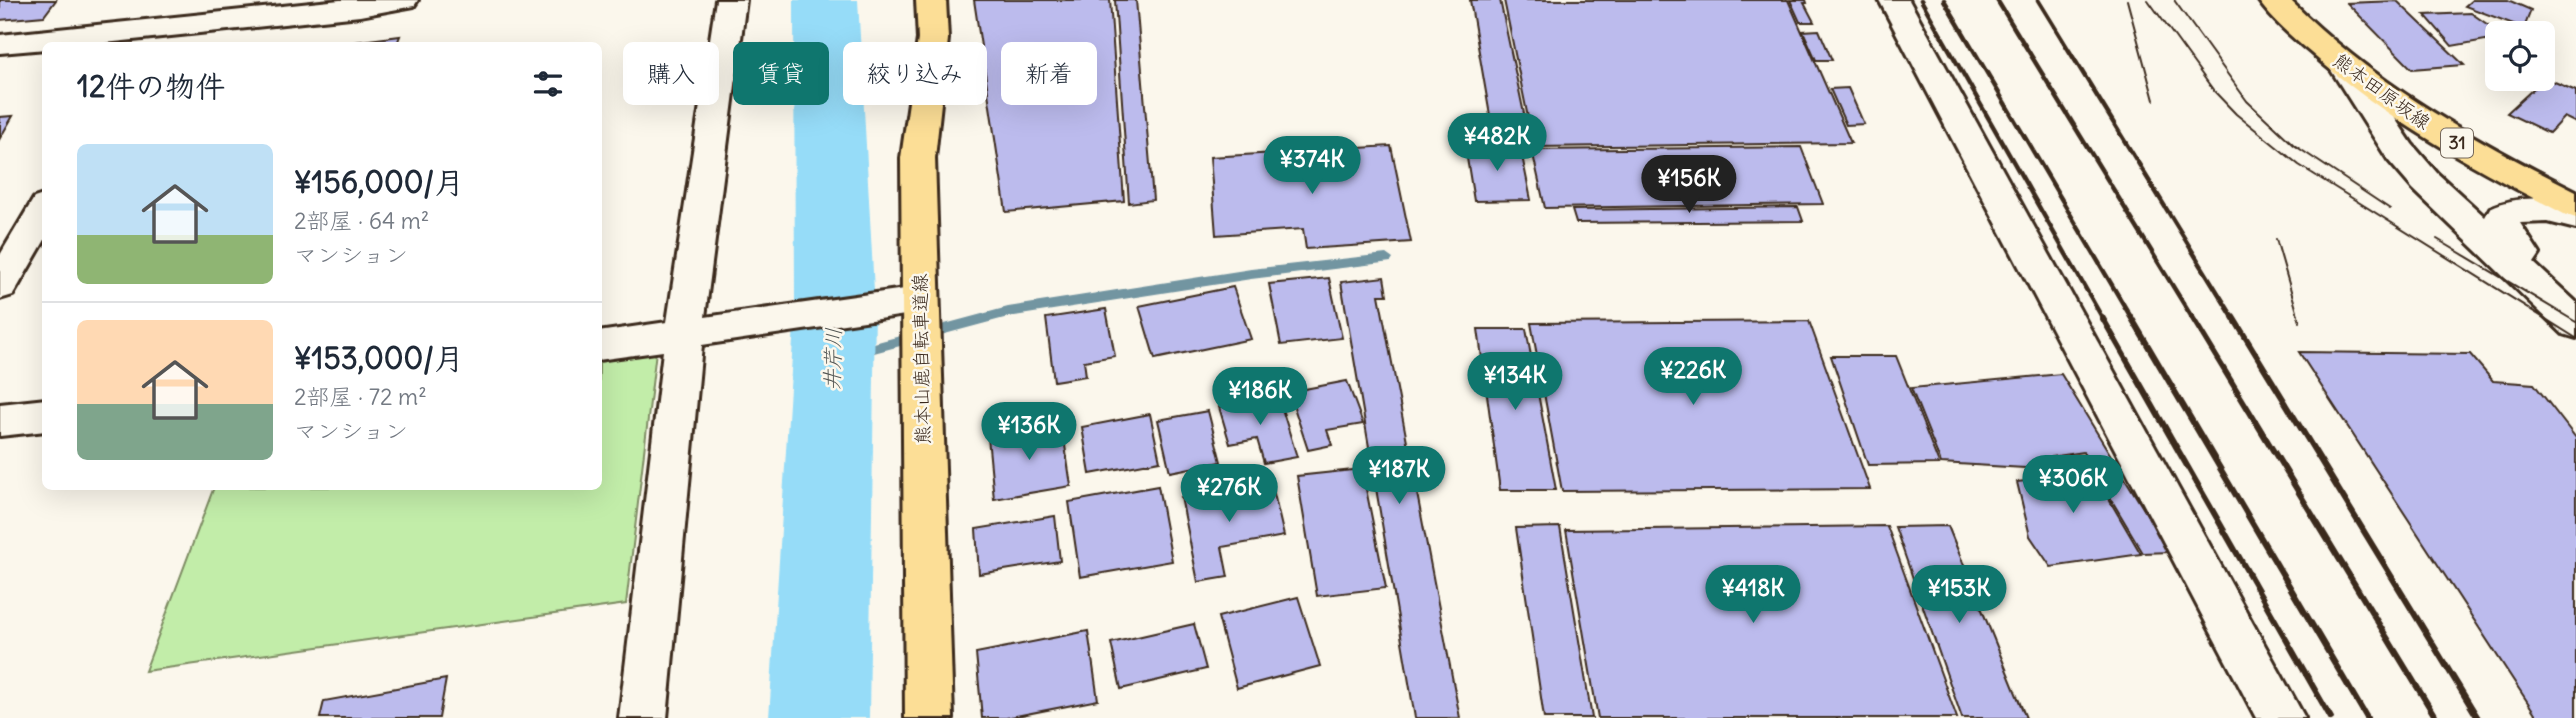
<!DOCTYPE html>
<html lang="ja">
<head>
<meta charset="utf-8">
<style>
  body { margin:0; font-family:Delius,"Klee One",sans-serif; background:#f2f2f3; color:#1f2937; height:100vh; display:flex; flex-direction:column; font-size:26px; white-space:nowrap }
  * { box-sizing:border-box; margin:0 }
  p { font-size:23px; color:#747a83 }
  .icon { flex:none; width:38px; height:38px; fill:none; stroke:currentColor; stroke-width:2; stroke-linecap:round; stroke-linejoin:round }
  .map { position:relative; flex:1; overflow:hidden }
  .sheet { position:absolute; left:42px; top:42px; width:560px; height:448px; display:flex; flex-direction:column; background:#fff; border-radius:10px; box-shadow:0 7px 28px #0002 }
  .sheet>* { flex:none }
  .guide { position:absolute; left:623px; top:42px; width:665px; height:63px; display:flex; gap:14px }
  .controls { position:absolute; left:2485px; top:21px; display:grid; gap:14px }
  .controls a { display:grid; place-items:center; width:70px; height:70px; border-radius:10px; background:#fff; box-shadow:0 7px 28px #0002; font-size:35px }
  .price { position:absolute; translate:-50% -60px; padding:0 16px; border-radius:24px; background:#0f766e; color:#fff; font-size:23px; line-height:46px; filter:drop-shadow(0 2px 4px #0008) }
  .price::after { content:''; position:absolute; left:50%; top:42px; width:21px; height:16px; margin-left:-10px; background:inherit; clip-path:polygon(0 0,100% 0,50% 100%) }
  .price.selected { background:#222; color:#fff }
  ul { padding:0; list-style:none }
  li { display:flex; align-items:center; gap:21px; height:175px; padding:0 35px }
  li+li { border-top:2px solid #e0e1e3 }
  li span { display:grid; place-items:center; flex:none; width:196px; height:140px; border-radius:10px; color:#555 }
  li>.icon { margin-inline-start:auto }
  span .icon { width:84px; height:84px; fill:#fffc; stroke-width:1 }
  li b { font-size:30px }
  h2 { display:flex; justify-content:space-between; align-items:center; height:84px; padding:0 35px; font-size:30px }
  .tag { padding:0 24px; border-radius:10px; background:#fff; box-shadow:0 7px 28px #0002; font-size:24px; line-height:63px }
  .tag.selected { background:#0f766e; color:#fff }
  .map>svg:first-child { display:block }
</style>
</head>
<body>
<div class="map">
<svg width="2576" height="718" viewBox="0 0 2576 718">
  <rect width="100%" height="100%" fill="#fbf7ec"/>
  <filter id="ink" filterUnits="userSpaceOnUse"><feTurbulence type="fractalNoise" baseFrequency=".0143" numOctaves="2"/><feDisplacementMap in="SourceGraphic" scale="14" xChannelSelector="R" yChannelSelector="G"/><feConvolveMatrix kernelMatrix="1 2 1 2 8 2 1 2 1" color-interpolation-filters="sRGB"/></filter>
  <g filter="url(#ink)">
    <!-- green -->
    <path fill="#c2eda9" stroke="#7e8c64" stroke-width="2" d="M656,351L626,604L145,671L214,487L598,486L599,359Z"/>
    <g fill="none" stroke-linecap="round" stroke-linejoin="round">
      <!-- stream -->
      <path fill="#7295a1" fill-rule="evenodd" d="M1386,254L1393,259L1391,262L1251,279L1008,317L833,364L826,359L833,354L1008,307L1251,269Z"/>
      <!-- river -->
      <path fill="#96dcf8" fill-rule="evenodd" d="M794,0H858L875,309L869,718H769L795,309Z"/>
    </g>
    <!-- building -->
    <g fill="#bcbbed" stroke="#3b2a1e" stroke-width="2">
      <path d="M0,0H56L44,16L0,20Z"/>
      <path d="M974,0H1110L1124,201L1006,212Z"/>
      <path d="M1115,0H1136L1153,200L1129,203Z"/>
      <path d="M1470,0H1500L1527,128L1492,127Z"/>
      <path d="M1504,0H1788L1851,143L1534,147Z"/>
      <path d="M1790,0H1806L1807,3H1804L1814,22H1800Z"/>
      <path d="M2472,0H2508L2531,10L2524,28L2465,6Z"/>
      <path d="M2397,1L2464,65L2412,69L2347,3Z"/>
      <path d="M2471,13L2500,33H2497V38L2452,46L2425,15Z"/>
      <path d="M1819,30L1832,60H1816L1803,31Z"/>
      <path d="M400,36L396,46H323Z"/>
      <path d="M2545,78L2576,91V123L2564,117L2549,133L2507,113Z"/>
      <path d="M1848,88L1864,124L1846,125L1830,89Z"/>
      <path d="M13,116L0,138V117Z"/>
      <path d="M1391,146L1411,242L1306,249L1303,229L1216,235L1210,157Z"/>
      <path d="M1465,146H1520L1531,200L1474,201Z"/>
      <path d="M1801,147L1823,204L1545,208L1532,150Z"/>
      <path d="M1798,207L1803,221L1576,223L1572,210Z"/>
      <path d="M1384,277L1387,295H1379L1460,718H1415L1341,282Z"/>
      <path d="M1329,278L1342,338L1281,345L1269,284Z"/>
      <path d="M1233,287L1251,339L1155,359L1139,306Z"/>
      <path d="M1106,309L1115,356L1084,361L1086,376L1054,381L1046,318Z"/>
      <path d="M1809,321L1870,489L1562,491L1531,323Z"/>
      <path d="M1478,329H1526L1556,490H1500Z"/>
      <path d="M2299,352L2470,354L2493,381L2534,384L2576,438V718H2538Z"/>
      <path d="M1831,356H1896L1939,464L1868,465Z"/>
      <path d="M2061,374L2170,552L2143,553L2083,452L2038,459L2042,469L1941,463L1911,388Z"/>
      <path d="M1347,381L1363,424L1327,430L1332,445L1308,450L1289,392Z"/>
      <path d="M1278,396L1297,457L1264,463L1257,439L1230,444L1219,407Z"/>
      <path d="M1208,411L1221,462L1170,472L1158,420Z"/>
      <path d="M1150,414L1160,461L1090,474L1082,427Z"/>
      <path d="M1062,425L1071,486L994,499L988,437Z"/>
      <path d="M2083,455L2141,554L2051,567L2030,536L2017,482L2049,478L2041,461Z"/>
      <path d="M1362,469L1386,588L1317,596L1297,476Z"/>
      <path d="M1271,481L1284,536L1222,547L1228,577L1198,582L1181,497Z"/>
      <path d="M1158,486L1172,561L1080,577L1069,502Z"/>
      <path d="M1055,516L1060,561L979,574L976,529Z"/>
      <path d="M1887,526L1957,718H1598L1566,530Z"/>
      <path d="M1948,526L2026,718H1962L1895,527Z"/>
      <path d="M1560,527L1592,718H1544L1516,528Z"/>
      <path d="M1298,597L1320,666L1237,688L1218,617Z"/>
      <path d="M1194,624L1206,669L1121,689L1111,643Z"/>
      <path d="M1088,631L1098,700L1006,718H982L976,653Z"/>
      <path d="M446,679L439,718H320L324,701Z"/>
    </g>
    <g fill="none" stroke-linecap="round" stroke-linejoin="round">
      <!-- minor casing -->
      <g stroke="#3b2a1e" stroke-width="6">
        <g id="minor">
          <path d="M340,0H418L414,6L360,16L76,46H46V49L0,53V35Z"/>
          <path d="M716,0H746L705,317L919,287L932,290L938,300L932,310L919,313L702,345L667,718H619L663,351L598,360V332L667,322Z"/>
          <path d="M1879,0H1909L2305,718H2256Z"/>
          <path d="M2345,57L2356,60L2412,144L2437,173L2485,217L2490,208C2519,195 2545,197 2576,205V229L2548,222L2520,223L2540,254L2534,263L2576,302V338L2563,334L2413,189L2388,160L2329,67L2334,60Z"/>
          <path d="M46,194V238L13,295L0,299V255L34,198Z"/>
          <path d="M46,399V431L0,436V404Z"/>
        </g>
      </g>
      <!-- major casing -->
      <g stroke="#3b2a1e" stroke-width="6">
        <g id="major">
          <path d="M916,0H946L948,39L935,158L953,718H905L901,158L918,39Z"/>
          <path d="M2258,0H2290C2373,83 2472,139 2576,191V218L2564,214C2475,168 2386,120 2311,53C2292,37 2272,20 2258,0Z"/>
        </g>
      </g>
      <!-- minor -->
      <use href="#minor" fill="#fbf7ec" fill-rule="evenodd"/>
      <!-- major -->
      <use href="#major" fill="#fcde96" fill-rule="evenodd"/>
      <!-- tram -->
      <g stroke="#3b2a1e" stroke-width="2">
        <path d="M2127,0L2154,100"/>
        <path d="M2148,0L2214,91L2236,114L2299,165L2576,338"/>
        <path d="M2174,0L2247,101L2294,145L2390,209"/>
        <path d="M2276,239L2300,322"/>
        <path d="M2437,239L2576,322"/>
      </g>
      <!-- rail-far1 -->
      <g stroke="#3b2a1e" stroke-width="4.5">
        <path d="M1921,0L2103,319"/>
        <path d="M1944,0L2132,319"/>
        <path d="M1997,0L2193,319"/>
        <path d="M2038,0L2234,319"/>
      </g>
      <!-- rail -->
      <g stroke="#3b2a1e" stroke-width="6">
        <path d="M2102,317L2331,718"/>
        <path d="M2131,317L2367,718"/>
        <path d="M2192,317L2436,718"/>
        <path d="M2233,317L2478,718"/>
      </g>
    </g>
  </g>
  <g text-anchor="middle" stroke-width="5" stroke-linejoin="round" paint-order="stroke">
    <!-- shield labels -->
    <rect fill="#fbf7ec" stroke="#75685c" stroke-width="2" x="2441" y="128.5" width="32" height="29" rx="5"/>
    <g font-size="18" font-weight="bold" fill="#3b2a1e">
      <text x="2457" y="149">31</text>
    </g>
    <!-- street labels -->
    <g font-size="19" fill="#3b2a1e" stroke="#fbf7ec">
      <text transform="translate(2382 91) rotate(36)" y="7">熊本田原坂線</text>
      <text transform="translate(921 359) rotate(-91)" y="7">熊本山鹿自転車道線</text>
    </g>
    <!-- water labels -->
    <g font-size="21" font-style="italic" fill="#525654" stroke="#fbf7ec">
      <text transform="translate(833 359) rotate(-88)" y="7">井芹川</text>
    </g>
  </g>
</svg>
<div class="controls">
<a><svg class="icon" aria-label="locate" viewBox="0 0 24 24"><circle cx="12" cy="12" r="6"/><path d="M12 2v4M12 18v4M2 12h4M18 12h4"/></svg></a>
</div>
<b class="price" style="left:1497px;top:173px">¥482K</b>
<b class="price" style="left:1312px;top:196px">¥374K</b>
<b class="price selected" style="left:1689px;top:215px">¥156K</b>
<b class="price" style="left:1693px;top:407px">¥226K</b>
<b class="price" style="left:1515px;top:412px">¥134K</b>
<b class="price" style="left:1260px;top:427px">¥186K</b>
<b class="price" style="left:1029px;top:462px">¥136K</b>
<b class="price" style="left:1399px;top:506px">¥187K</b>
<b class="price" style="left:2073px;top:515px">¥306K</b>
<b class="price" style="left:1229px;top:524px">¥276K</b>
<b class="price" style="left:1753px;top:625px">¥418K</b>
<b class="price" style="left:1959px;top:625px">¥153K</b>
<div class="guide">
<a class="tag">購入</a>
<a class="tag selected">賃貸</a>
<a class="tag">絞り込み</a>
<a class="tag">新着</a>
</div>
<section class="sheet">
<h2>12件の物件<svg class="icon" aria-label="filters" viewBox="0 0 24 24"><path d="M4 7h16M4 17h16"/><circle cx="9" cy="7" r="2"/><circle cx="15" cy="17" r="2"/></svg></h2>
<ul>
<li><span style="background:linear-gradient(#bfe0f5 65%,#8fb573 0)"><svg class="icon" aria-label="home" viewBox="0 0 24 24"><path d="M3 11l9-7 9 7M6 9v11h12V9"/></svg></span><div><b>¥156,000/月</b><p>2部屋 · 64 m²</p><p>マンション</p></div></li>
<li><span style="background:linear-gradient(#ffd9b3 60%,#7fa58c 0)"><svg class="icon" aria-label="home" viewBox="0 0 24 24"><path d="M3 11l9-7 9 7M6 9v11h12V9"/></svg></span><div><b>¥153,000/月</b><p>2部屋 · 72 m²</p><p>マンション</p></div></li>
</ul>
</section>
</div>
</body>
</html>
